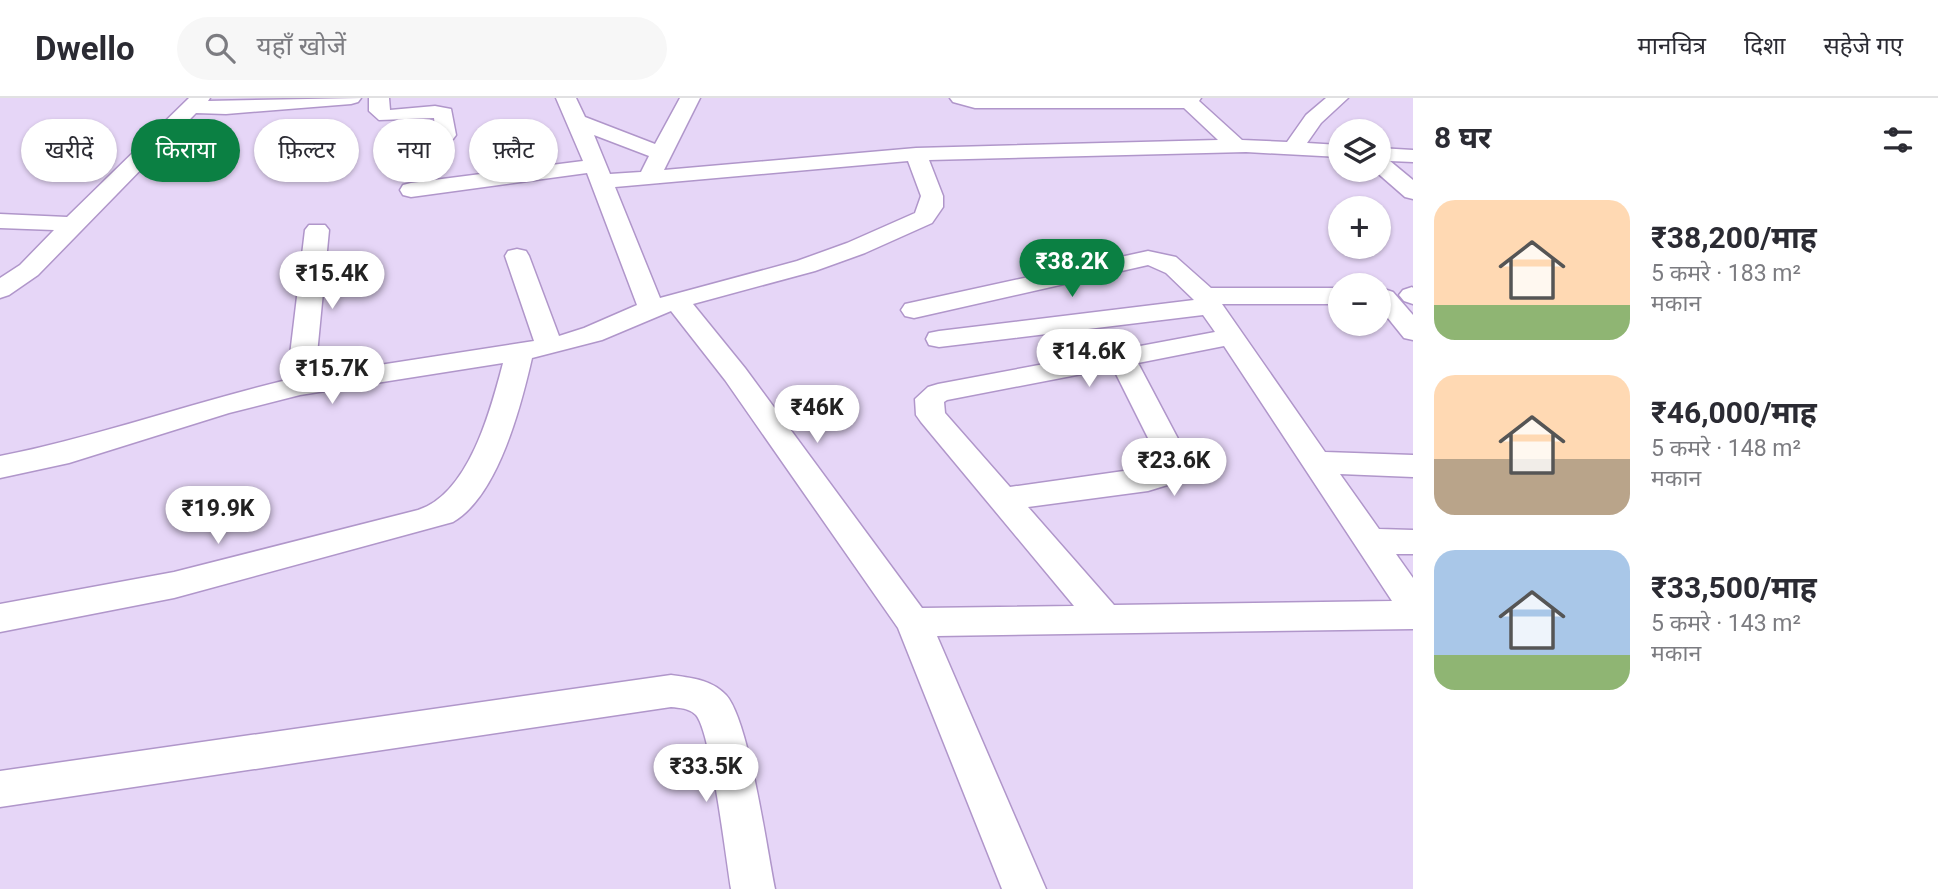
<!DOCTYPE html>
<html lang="hi">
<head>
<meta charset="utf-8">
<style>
  body { margin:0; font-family:Roboto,"Noto Sans Devanagari",sans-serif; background:#f7f7f7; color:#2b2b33; height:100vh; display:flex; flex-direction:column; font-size:26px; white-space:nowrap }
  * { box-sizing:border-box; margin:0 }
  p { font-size:23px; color:#7c7c81 }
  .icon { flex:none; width:38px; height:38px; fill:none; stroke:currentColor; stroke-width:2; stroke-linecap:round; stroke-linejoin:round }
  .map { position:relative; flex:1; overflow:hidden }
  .side { display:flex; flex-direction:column; background:#fff; width:525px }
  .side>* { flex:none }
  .banner { position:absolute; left:21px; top:21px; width:665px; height:63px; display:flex; gap:14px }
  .tools { position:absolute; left:1328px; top:21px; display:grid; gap:14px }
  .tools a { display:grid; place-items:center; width:63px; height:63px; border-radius:50%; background:#fff; box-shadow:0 2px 5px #0004; font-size:35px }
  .price { position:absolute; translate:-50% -60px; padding:0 16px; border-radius:24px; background:#fff; color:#222; font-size:23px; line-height:46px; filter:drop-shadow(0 2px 4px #0008) }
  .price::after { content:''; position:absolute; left:50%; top:42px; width:21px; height:16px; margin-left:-10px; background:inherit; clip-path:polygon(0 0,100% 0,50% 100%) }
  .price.on { background:#0b8043; color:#fff }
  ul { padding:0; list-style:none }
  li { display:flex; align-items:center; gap:21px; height:175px; padding:0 21px }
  li span { display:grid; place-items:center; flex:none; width:196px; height:140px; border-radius:21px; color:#555 }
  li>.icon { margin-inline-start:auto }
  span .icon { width:84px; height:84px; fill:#fffc; stroke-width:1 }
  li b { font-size:30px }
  h2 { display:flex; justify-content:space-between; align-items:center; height:84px; padding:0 21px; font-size:30px }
  .pill { padding:0 24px; border-radius:32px; background:#fff; box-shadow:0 2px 5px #0004; font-size:24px; line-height:63px }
  .pill.on { background:#0b8043; color:#fff }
  header { display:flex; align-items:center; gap:42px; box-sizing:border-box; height:98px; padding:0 35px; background:#fff; border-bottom:2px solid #e1e1e2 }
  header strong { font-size:33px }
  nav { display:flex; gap:38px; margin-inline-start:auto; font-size:24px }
  .search { width:490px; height:63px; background:#f7f7f7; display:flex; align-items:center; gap:18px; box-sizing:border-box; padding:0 24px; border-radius:38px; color:#7c7c81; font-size:26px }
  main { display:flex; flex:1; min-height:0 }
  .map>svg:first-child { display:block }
</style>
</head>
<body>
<header>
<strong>Dwello</strong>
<div class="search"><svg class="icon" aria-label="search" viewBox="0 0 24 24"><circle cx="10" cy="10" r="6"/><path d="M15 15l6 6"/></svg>यहाँ खोजें</div>
<nav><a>मानचित्र</a><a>दिशा</a><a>सहेजे गए</a></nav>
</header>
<main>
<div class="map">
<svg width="1413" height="791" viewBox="0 0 1413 791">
  <rect width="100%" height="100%" fill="#e6d6f7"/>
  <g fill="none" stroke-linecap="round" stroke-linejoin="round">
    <!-- street casing -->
    <g stroke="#b096ca" stroke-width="3">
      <g id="street">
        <path d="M189,0H210L208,3L361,0L358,4L351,6L226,16L196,15L38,177L9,197L0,200V180L20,167L54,132L0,130V116L67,119Z"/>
        <path d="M369,0H389L390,12L435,8L451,11L456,37L453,41H439L436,37L434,20L379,22L369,13Z"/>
        <path d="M556,0H576L585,19L655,46L680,0H700L664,72L916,50L1218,42L1184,10H975L953,4L950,0H1201L1199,3L1242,42L1287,44L1306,17L1326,0H1348L1321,25L1307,45L1340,47V59L1246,54L929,62L943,98V109L932,125L865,155L815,173L693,206L745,270L922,510L1074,508L921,324L916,317L915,301L928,289L938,286L1215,234L1203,217L939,249L929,247L926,241L929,235L939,233L1194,202L1166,175L1148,167L914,220L905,218L901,212L905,206L1148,153L1176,159L1211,190H1340V206H1222L1325,354L1413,357V379L1340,376L1379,431L1413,432V456H1396L1413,480V531L937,538L1046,791H1002L898,530L725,282L671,213L602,242L532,260C521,308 498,398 453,424L174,500L0,534V506L174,474L418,412C469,396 491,311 503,265L300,297L229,315L69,365L0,380V358C97,339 190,305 287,282L305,132L309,127H325L329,132L315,277L534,243L505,158L508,153L517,151L526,153L529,158L559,238L584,230L637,207L587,75L411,99L403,97L400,92L403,87L411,85L583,63ZM594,37L649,58L641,74L610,76ZM908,63L921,98L915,115L847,145L797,163L660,200L615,89ZM1224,248L1392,503L1114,507L1028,409L1148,393L1174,385L1186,368L1185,354L1138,265ZM1113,270L1155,354L1156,366L1152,369L1010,389L945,315L944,304L947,302Z"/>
        <path d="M1379,50L1413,52V64L1390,63L1413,82V101L1405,99L1374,72H1379Z"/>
        <path d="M1412,189L1413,190V206L1404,203L1399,197L1403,192Z"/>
        <path d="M1384,191L1393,194L1413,217V242L1404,240L1379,209V193Z"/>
        <path d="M671,577C691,580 711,581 726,597C749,622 767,752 775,791H731C726,761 711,634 696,617C689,610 680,610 671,609L0,709V673Z"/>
      </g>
    </g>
    <!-- street -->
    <use href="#street" fill="#fff" fill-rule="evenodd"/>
  </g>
</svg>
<div class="tools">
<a><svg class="icon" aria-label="layers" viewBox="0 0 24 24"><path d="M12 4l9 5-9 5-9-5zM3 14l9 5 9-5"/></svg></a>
<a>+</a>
<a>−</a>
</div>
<b class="price on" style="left:1072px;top:201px">₹38.2K</b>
<b class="price" style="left:332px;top:213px">₹15.4K</b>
<b class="price" style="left:1089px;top:291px">₹14.6K</b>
<b class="price" style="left:332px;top:308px">₹15.7K</b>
<b class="price" style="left:817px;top:347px">₹46K</b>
<b class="price" style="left:1174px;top:400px">₹23.6K</b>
<b class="price" style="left:218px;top:448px">₹19.9K</b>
<b class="price" style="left:706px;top:706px">₹33.5K</b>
<div class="banner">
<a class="pill">खरीदें</a>
<a class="pill on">किराया</a>
<a class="pill">फ़िल्टर</a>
<a class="pill">नया</a>
<a class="pill">फ़्लैट</a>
</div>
</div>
<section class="side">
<h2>8 घर<svg class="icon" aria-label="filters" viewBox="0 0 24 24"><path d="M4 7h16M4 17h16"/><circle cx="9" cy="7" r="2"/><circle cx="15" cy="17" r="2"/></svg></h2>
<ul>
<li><span style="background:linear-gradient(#ffd9b3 75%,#8fb573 0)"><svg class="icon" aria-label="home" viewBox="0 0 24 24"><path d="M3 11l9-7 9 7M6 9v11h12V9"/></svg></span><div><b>₹38,200/माह</b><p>5 कमरे · 183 m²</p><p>मकान</p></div></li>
<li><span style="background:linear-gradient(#ffd9b3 60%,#b9a48a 0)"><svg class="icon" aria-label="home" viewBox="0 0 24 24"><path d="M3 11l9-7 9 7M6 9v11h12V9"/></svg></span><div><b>₹46,000/माह</b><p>5 कमरे · 148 m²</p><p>मकान</p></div></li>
<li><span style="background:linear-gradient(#a9c7e8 75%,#8fb573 0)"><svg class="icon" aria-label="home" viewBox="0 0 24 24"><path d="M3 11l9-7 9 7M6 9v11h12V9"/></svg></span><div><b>₹33,500/माह</b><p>5 कमरे · 143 m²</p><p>मकान</p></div></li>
</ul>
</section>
</main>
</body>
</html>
